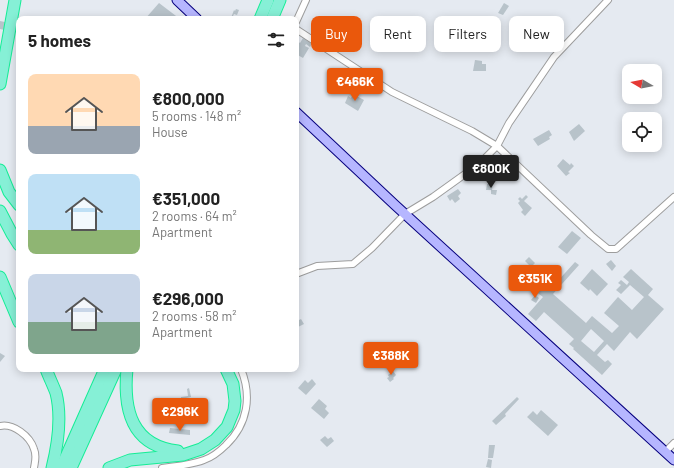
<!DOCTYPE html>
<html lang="en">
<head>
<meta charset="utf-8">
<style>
  body { margin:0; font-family:Barlow,sans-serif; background:#f6f6f6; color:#222; height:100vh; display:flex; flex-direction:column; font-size:15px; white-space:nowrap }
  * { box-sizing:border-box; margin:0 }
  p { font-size:13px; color:#767676 }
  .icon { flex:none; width:22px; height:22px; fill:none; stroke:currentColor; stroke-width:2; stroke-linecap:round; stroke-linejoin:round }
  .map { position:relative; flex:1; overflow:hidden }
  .side { position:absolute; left:16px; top:16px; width:283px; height:356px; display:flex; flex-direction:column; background:#fff; border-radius:8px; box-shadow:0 2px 10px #0003 }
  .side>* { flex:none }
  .banner { position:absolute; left:311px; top:16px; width:303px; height:36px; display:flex; gap:8px }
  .needle { width:26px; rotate:280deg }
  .buttons { position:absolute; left:622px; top:64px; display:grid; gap:8px }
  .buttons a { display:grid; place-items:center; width:40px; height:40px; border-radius:8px; background:#fff; box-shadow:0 2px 10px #0003; font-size:20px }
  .price { position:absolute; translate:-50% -34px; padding:0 9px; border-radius:4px; background:#ea580c; color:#fff; font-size:13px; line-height:26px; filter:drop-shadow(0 1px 2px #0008) }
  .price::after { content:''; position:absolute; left:50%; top:24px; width:12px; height:9px; margin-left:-6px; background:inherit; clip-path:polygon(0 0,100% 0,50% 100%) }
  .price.active { background:#222; color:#fff }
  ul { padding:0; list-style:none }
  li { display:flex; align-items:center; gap:12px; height:100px; padding:0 12px }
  li span { display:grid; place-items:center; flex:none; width:112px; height:80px; border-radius:8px; color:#555 }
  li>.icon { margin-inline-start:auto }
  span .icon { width:48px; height:48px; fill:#fffc; stroke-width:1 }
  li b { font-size:17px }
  h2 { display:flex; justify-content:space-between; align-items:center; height:48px; padding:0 12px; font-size:17px }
  .tag { padding:0 14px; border-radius:8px; background:#fff; box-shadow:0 2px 10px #0003; font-size:14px; line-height:36px }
  .tag.active { background:#ea580c; color:#fff }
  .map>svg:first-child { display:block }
</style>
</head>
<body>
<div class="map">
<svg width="674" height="468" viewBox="0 0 674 468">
  <rect width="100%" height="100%" fill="#e5eaf1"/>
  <!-- building -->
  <g fill="#b8c3ca" fill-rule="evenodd">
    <path d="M159,3L180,19H145Z"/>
    <path d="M504,3L509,6L503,15L498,13Z"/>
    <path d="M236,9L239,10L237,15L234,14L232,18H231L234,10L235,11Z"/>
    <path d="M0,21L19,25V33L0,29Z"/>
    <path d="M542,36L551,39L549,45L544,43L545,40L541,39Z"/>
    <path d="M303,38L312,44L310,47L306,44L305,46L309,48L303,58L296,54V40L300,43Z"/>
    <path d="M475,60L482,61V64H486V71H473Z"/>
    <path d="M353,94L364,100L358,111L345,103L348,96L351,98Z"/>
    <path d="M579,124L585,131L574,141L569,132Z"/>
    <path d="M549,130L552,135L549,137L550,139L538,146L533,139Z"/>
    <path d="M563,159L570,165L571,163L574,166L568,172L570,173L566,176L557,166Z"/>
    <path d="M487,184H493L492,190H497L496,195L491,194V190H486Z"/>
    <path d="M458,189L461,193L458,196L460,199L455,203L452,199L450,201L447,196Z"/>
    <path d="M526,195L528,197L524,201L532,208L525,216L521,212L523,210L518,203L520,201L518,199L520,197L522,199Z"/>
    <path d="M572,231L581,238L567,254L558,247Z"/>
    <path d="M529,257L535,263L531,267L525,261Z"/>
    <path d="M611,260L616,266L612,271L606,264Z"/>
    <path d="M575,262L579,265L553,294L586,323L592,316L612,333L619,326L604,313L618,297L632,310L644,297L630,285L621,294L616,290L621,285L618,283L621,280L627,285L629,282L623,277L631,269L653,289L648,295L664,309L637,339L630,332L614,351L607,344L597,355L605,362L608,360L612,364L602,375L573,349L574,348L569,344L574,339L544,312L536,321L528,314L543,297L535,291L545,280L546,281L549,278L555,284ZM591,329L604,341L594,352L581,341Z"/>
    <path d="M592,269L608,284L597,296L590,289L589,291L580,283Z"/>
    <path d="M535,295L539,298L536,303L531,300Z"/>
    <path d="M296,319L297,321L301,319L304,324L296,328Z"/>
    <path d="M379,345L384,350L374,356L370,351Z"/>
    <path d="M0,353L5,356L0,362Z"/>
    <path d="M393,371L396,375L393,378L394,379L390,382L387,378L389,377L388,375Z"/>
    <path d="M312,379L316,384L306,395L298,388L305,380L308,383Z"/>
    <path d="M189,388L191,397L181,399V397L188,396L187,389Z"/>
    <path d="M517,397L519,399L505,414L506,416L496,425L492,421Z"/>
    <path d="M319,399L327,406L325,409L329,413L324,419L311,408Z"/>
    <path d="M541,410L558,425L548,436L527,417L533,411L537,415Z"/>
    <path d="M170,428L190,430V435L169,433Z"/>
    <path d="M325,436L328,439L331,437L334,441L327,447L320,440Z"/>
    <path d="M489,445H495L493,458H488Z"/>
    <path d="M488,459L492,460L491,468L486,467Z"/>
  </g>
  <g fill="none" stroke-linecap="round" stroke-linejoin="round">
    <!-- minor casing -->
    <g stroke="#9d9d9d" stroke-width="8">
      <g id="minor">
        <path d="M608,0L554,57L509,123L497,146L591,235L608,249H616L674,197"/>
        <path d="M296,22L306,0"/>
        <path d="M296,29L392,92L472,131L497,146L479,164L433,197L405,214L372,248L353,264L317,266L296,274"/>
        <path d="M0,426C13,423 30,436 34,449C37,456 35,461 34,468"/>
        <path d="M665,452L674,443"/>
        <path d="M162,468C176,466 191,465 204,460C213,457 220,451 226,445C248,424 252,396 241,369"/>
      </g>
    </g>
    <!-- secondary casing -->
    <g stroke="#06007e" stroke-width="11">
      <g id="secondary">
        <path d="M177,0L197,19"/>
        <path d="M296,112L395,205L674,460"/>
      </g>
    </g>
    <!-- motorway casing -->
    <g stroke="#15ed96" stroke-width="13">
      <g id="motorway">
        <path d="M260,19L268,0"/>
        <path d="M272,19L280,0"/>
        <path d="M0,84L15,0"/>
        <path d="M0,170L9,192L19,205"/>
        <path d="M0,211L12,234L19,245"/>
        <path d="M0,277L19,322"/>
        <path d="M46,369C49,377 53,385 56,393C62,417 58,444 52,468"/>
        <path d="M127,369C123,410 132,446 178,451"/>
        <path d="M61,468L105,369"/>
        <path d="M71,468L116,369"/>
        <path d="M109,468L130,460L183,455L201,449L215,440L227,427L234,410L235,401L233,384L226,369"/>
      </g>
    </g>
    <!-- minor -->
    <use href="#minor" stroke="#fff" stroke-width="6"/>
    <!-- secondary -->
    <use href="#secondary" stroke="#b6b6ff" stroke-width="9"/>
    <!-- motorway -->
    <use href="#motorway" stroke="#86f0d6" stroke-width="11"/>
  </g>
</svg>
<div class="buttons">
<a><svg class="needle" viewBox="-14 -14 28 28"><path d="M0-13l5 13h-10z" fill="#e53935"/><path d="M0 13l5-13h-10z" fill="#767676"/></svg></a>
<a><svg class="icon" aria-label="locate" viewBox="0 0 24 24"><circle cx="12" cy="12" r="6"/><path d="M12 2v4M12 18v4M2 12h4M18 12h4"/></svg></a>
</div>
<b class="price" style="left:355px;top:102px">€466K</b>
<b class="price active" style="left:491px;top:189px">€800K</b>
<b class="price" style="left:535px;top:299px">€351K</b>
<b class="price" style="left:391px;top:376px">€388K</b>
<b class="price" style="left:180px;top:432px">€296K</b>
<div class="banner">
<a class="tag active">Buy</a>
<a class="tag">Rent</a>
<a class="tag">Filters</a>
<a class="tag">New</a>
</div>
<section class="side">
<h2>5 homes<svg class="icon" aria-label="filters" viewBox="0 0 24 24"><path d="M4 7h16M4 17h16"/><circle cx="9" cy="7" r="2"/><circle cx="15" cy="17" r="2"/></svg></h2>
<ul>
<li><span style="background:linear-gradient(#ffd9b3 65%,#9aa5b1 0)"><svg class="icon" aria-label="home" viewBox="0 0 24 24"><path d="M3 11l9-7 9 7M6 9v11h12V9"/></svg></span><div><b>€800,000</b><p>5 rooms · 148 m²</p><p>House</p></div></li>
<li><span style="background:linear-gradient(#bfe0f5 70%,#8fb573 0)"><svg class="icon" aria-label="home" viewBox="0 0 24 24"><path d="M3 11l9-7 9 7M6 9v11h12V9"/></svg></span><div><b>€351,000</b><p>2 rooms · 64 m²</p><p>Apartment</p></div></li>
<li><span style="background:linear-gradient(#c9d6e8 60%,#7fa58c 0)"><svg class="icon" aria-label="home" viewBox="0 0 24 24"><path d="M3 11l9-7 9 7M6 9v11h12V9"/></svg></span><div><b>€296,000</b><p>2 rooms · 58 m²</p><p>Apartment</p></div></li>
</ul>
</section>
</div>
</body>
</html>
